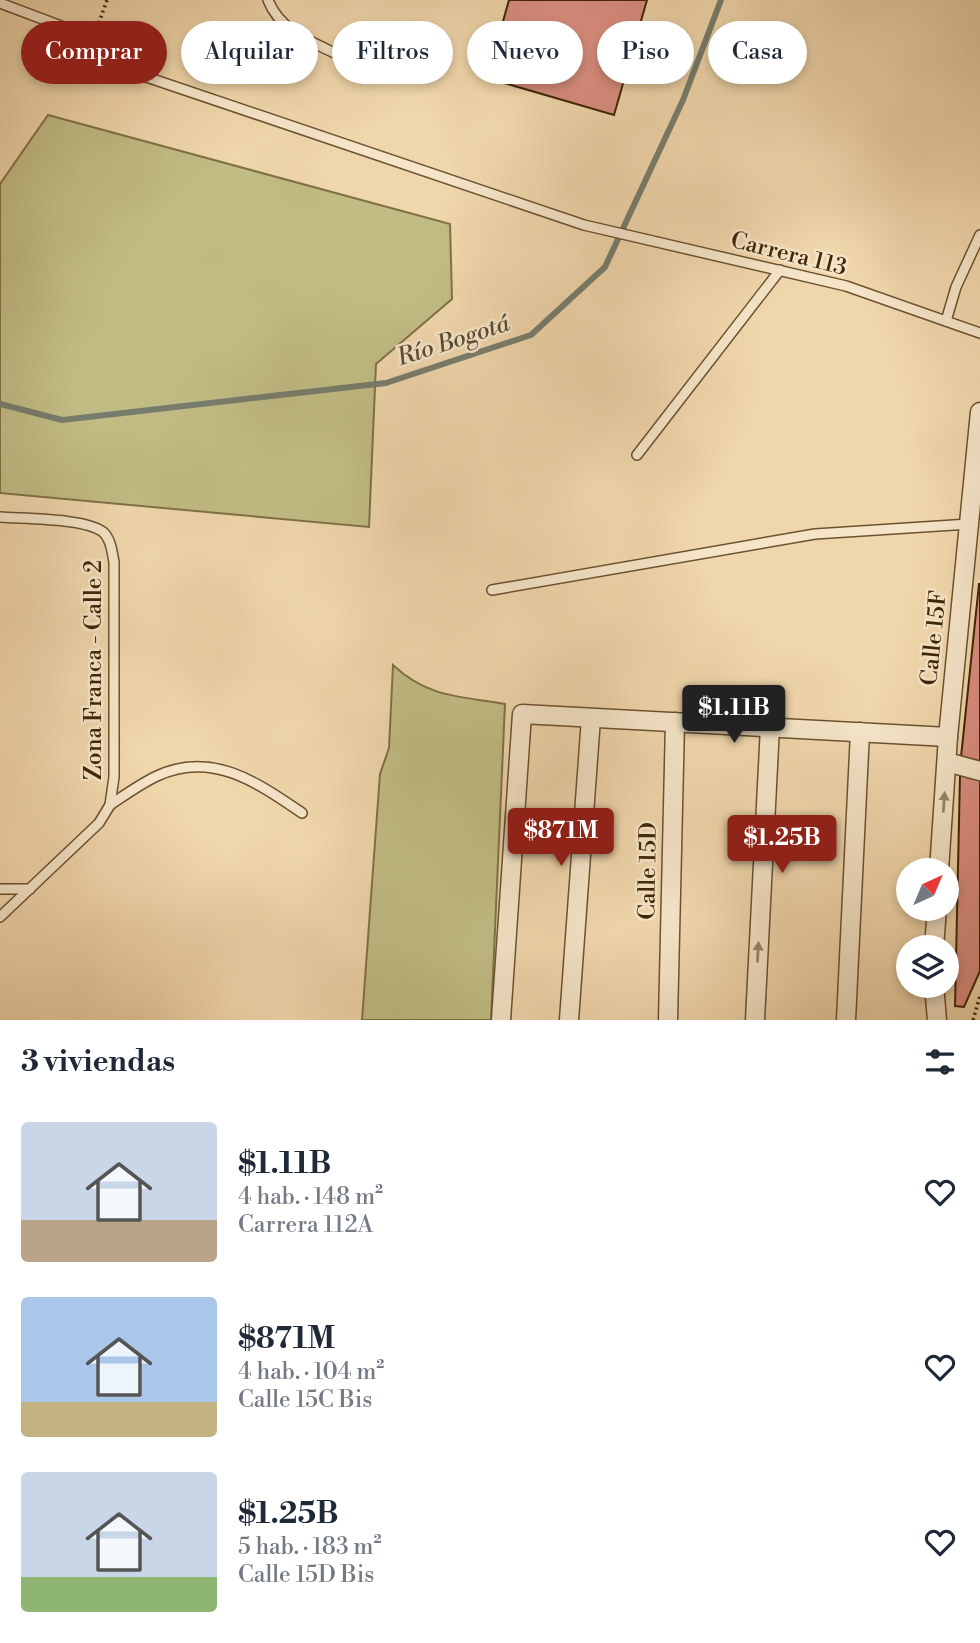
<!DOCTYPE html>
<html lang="es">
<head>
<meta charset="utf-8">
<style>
  body { margin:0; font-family:"Libre Bodoni",serif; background:#f2f2f3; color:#1f2937; height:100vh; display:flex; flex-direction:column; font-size:26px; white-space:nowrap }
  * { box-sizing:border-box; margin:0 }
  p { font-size:23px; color:#747a83 }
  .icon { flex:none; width:38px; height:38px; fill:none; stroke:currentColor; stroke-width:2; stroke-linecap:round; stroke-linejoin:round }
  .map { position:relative; height:1020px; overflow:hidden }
  .side { display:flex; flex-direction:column; background:#fff; flex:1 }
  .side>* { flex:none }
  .banner { position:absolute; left:21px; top:21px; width:938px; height:63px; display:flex; gap:14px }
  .needle { width:46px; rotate:44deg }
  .buttons { position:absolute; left:896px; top:858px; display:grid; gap:14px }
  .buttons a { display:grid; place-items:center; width:63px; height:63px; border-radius:50%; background:#fff; box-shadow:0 4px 10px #0003; font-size:35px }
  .price { position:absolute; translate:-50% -60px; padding:0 16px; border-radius:7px; background:#8f2418; color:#fff; font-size:23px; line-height:46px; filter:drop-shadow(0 2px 4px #0008) }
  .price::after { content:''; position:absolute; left:50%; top:42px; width:21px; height:16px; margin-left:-10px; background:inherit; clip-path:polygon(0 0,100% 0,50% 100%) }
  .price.active { background:#222; color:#fff }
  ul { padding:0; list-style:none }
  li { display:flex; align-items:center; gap:21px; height:175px; padding:0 21px }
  li span { display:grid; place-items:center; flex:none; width:196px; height:140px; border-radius:7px; color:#555 }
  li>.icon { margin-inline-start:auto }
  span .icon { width:84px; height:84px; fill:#fffc; stroke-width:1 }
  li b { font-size:30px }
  h2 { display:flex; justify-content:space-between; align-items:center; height:84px; padding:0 21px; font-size:30px }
  .pill { padding:0 24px; border-radius:32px; background:#fff; box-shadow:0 4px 10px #0003; font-size:24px; line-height:63px }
  .pill.active { background:#8f2418; color:#fff }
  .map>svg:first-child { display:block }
</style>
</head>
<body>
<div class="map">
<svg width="980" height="1020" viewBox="0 0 980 1020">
  <rect width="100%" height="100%" fill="#f0d6ab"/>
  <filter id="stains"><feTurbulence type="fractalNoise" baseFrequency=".00286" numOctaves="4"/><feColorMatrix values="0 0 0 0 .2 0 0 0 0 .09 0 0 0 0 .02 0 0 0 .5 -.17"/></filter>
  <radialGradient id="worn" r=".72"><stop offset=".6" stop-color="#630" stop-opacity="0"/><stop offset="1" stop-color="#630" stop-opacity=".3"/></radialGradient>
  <!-- green -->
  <g fill="#c1bc84" stroke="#807145" stroke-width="2">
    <path d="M48,115L450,224L452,299L376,364L369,527L0,493V184Z"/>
    <path d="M393,665C428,698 460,696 505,704L491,1020H362L380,774L389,748Z"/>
  </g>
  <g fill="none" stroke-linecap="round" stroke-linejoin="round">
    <!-- stream -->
    <path stroke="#777d6c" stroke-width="6" d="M0,404L62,420L386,383L531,335L605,267L683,100L721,0"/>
  </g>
  <!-- building -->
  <g fill="#d98d7f" stroke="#402606" stroke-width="2">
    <path d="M509,0H647L614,115L487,78Z"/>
    <path d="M979,584H980V763L961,757Z"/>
    <path d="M960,775L980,780V971L964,1007L955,1006Z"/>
  </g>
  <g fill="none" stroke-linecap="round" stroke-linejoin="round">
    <!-- service casing -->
    <g stroke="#6c522f" stroke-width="12">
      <g id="service">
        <path d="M268,0C280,31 312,42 341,56"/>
        <path d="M0,3L93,38L100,56L111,65L584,225L846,286L980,333"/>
        <path d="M946,321L956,287L980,235"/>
        <path d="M637,455L780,270"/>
        <path d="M0,517C23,519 85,518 103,532C111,539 112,552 114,562V777L110,805L99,823L0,917"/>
        <path d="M492,590L815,534L969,524"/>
        <path d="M110,805C125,795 140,784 157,776C212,750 258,783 302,813"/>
        <path d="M0,889H30"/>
      </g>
    </g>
    <!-- minor casing -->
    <g stroke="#6c522f" stroke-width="21">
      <g id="minor">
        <path d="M947,762L980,771"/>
        <path d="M939,870L948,737L980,412"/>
        <path d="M934,947L937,908"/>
        <path d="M934,985L937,1020"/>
        <path d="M501,1020L522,714L948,737"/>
        <path d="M569,1020L591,718"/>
        <path d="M668,1020L675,722"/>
        <path d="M755,1020L770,727"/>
        <path d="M846,1020L860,732"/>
      </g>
    </g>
    <!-- path -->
    <g stroke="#402606" stroke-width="3.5" stroke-dasharray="2 3.5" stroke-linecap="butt">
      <path d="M97,28L107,0"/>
      <path d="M973,1020L980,996"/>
    </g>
    <!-- service -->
    <use href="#service" stroke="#f5e4c8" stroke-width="9"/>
    <!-- minor -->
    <use href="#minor" stroke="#f5e4c8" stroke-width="18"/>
  </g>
  <!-- one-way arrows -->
  <defs><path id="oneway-solid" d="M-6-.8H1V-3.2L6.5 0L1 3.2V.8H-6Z" transform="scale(1.75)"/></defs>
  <g fill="#9a8567">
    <use href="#oneway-solid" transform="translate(944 802) rotate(-86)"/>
    <use href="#oneway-solid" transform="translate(758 952) rotate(-87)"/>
  </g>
  <g text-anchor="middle" stroke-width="5" stroke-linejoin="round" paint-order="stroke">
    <!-- street labels -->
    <g font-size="23" fill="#402606" stroke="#f5e4c8">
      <text transform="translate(789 253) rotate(14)" y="8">Carrera 113</text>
      <text transform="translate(933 638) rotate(-84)" y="8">Calle 15F</text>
      <text transform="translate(93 670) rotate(-90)" y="8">Zona Franca - Calle 2</text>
      <text transform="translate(647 871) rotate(-89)" y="8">Calle 15D</text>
    </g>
    <!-- water labels -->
    <g font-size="24" font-style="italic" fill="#574a30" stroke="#f5e4c8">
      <text transform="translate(453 340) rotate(-18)" y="8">Río Bogotá</text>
    </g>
  </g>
  <rect width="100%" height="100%" filter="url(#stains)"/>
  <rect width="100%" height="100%" fill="url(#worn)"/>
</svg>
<div class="buttons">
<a><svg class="needle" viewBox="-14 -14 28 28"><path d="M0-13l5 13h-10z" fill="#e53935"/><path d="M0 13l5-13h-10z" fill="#747a83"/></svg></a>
<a><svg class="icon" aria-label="layers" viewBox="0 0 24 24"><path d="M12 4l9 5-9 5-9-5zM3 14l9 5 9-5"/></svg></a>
</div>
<b class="price active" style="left:734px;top:745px">$1.11B</b>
<b class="price" style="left:561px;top:868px">$871M</b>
<b class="price" style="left:782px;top:875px">$1.25B</b>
<div class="banner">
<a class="pill active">Comprar</a>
<a class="pill">Alquilar</a>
<a class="pill">Filtros</a>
<a class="pill">Nuevo</a>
<a class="pill">Piso</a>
<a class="pill">Casa</a>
</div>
</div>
<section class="side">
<h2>3 viviendas<svg class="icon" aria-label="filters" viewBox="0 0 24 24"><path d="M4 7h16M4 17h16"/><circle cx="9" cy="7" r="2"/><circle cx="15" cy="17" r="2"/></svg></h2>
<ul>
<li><span style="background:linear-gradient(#c9d6e8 70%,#b9a48a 0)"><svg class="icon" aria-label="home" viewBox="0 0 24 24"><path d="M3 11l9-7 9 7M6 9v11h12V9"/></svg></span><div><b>$1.11B</b><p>4 hab. · 148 m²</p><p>Carrera 112A</p></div><svg class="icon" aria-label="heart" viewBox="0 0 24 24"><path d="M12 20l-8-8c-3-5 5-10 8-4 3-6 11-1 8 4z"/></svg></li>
<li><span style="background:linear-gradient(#a9c7e8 75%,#c2b280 0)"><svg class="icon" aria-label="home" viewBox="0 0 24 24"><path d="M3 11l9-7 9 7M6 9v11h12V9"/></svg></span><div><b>$871M</b><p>4 hab. · 104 m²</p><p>Calle 15C Bis</p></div><svg class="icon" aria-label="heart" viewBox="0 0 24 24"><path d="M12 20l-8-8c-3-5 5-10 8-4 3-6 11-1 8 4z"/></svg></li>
<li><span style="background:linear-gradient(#c9d6e8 75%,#8fb573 0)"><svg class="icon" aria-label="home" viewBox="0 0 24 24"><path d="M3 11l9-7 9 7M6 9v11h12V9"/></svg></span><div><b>$1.25B</b><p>5 hab. · 183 m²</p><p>Calle 15D Bis</p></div><svg class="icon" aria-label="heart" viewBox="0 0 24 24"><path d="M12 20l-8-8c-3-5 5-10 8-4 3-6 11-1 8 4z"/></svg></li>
</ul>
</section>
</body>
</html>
